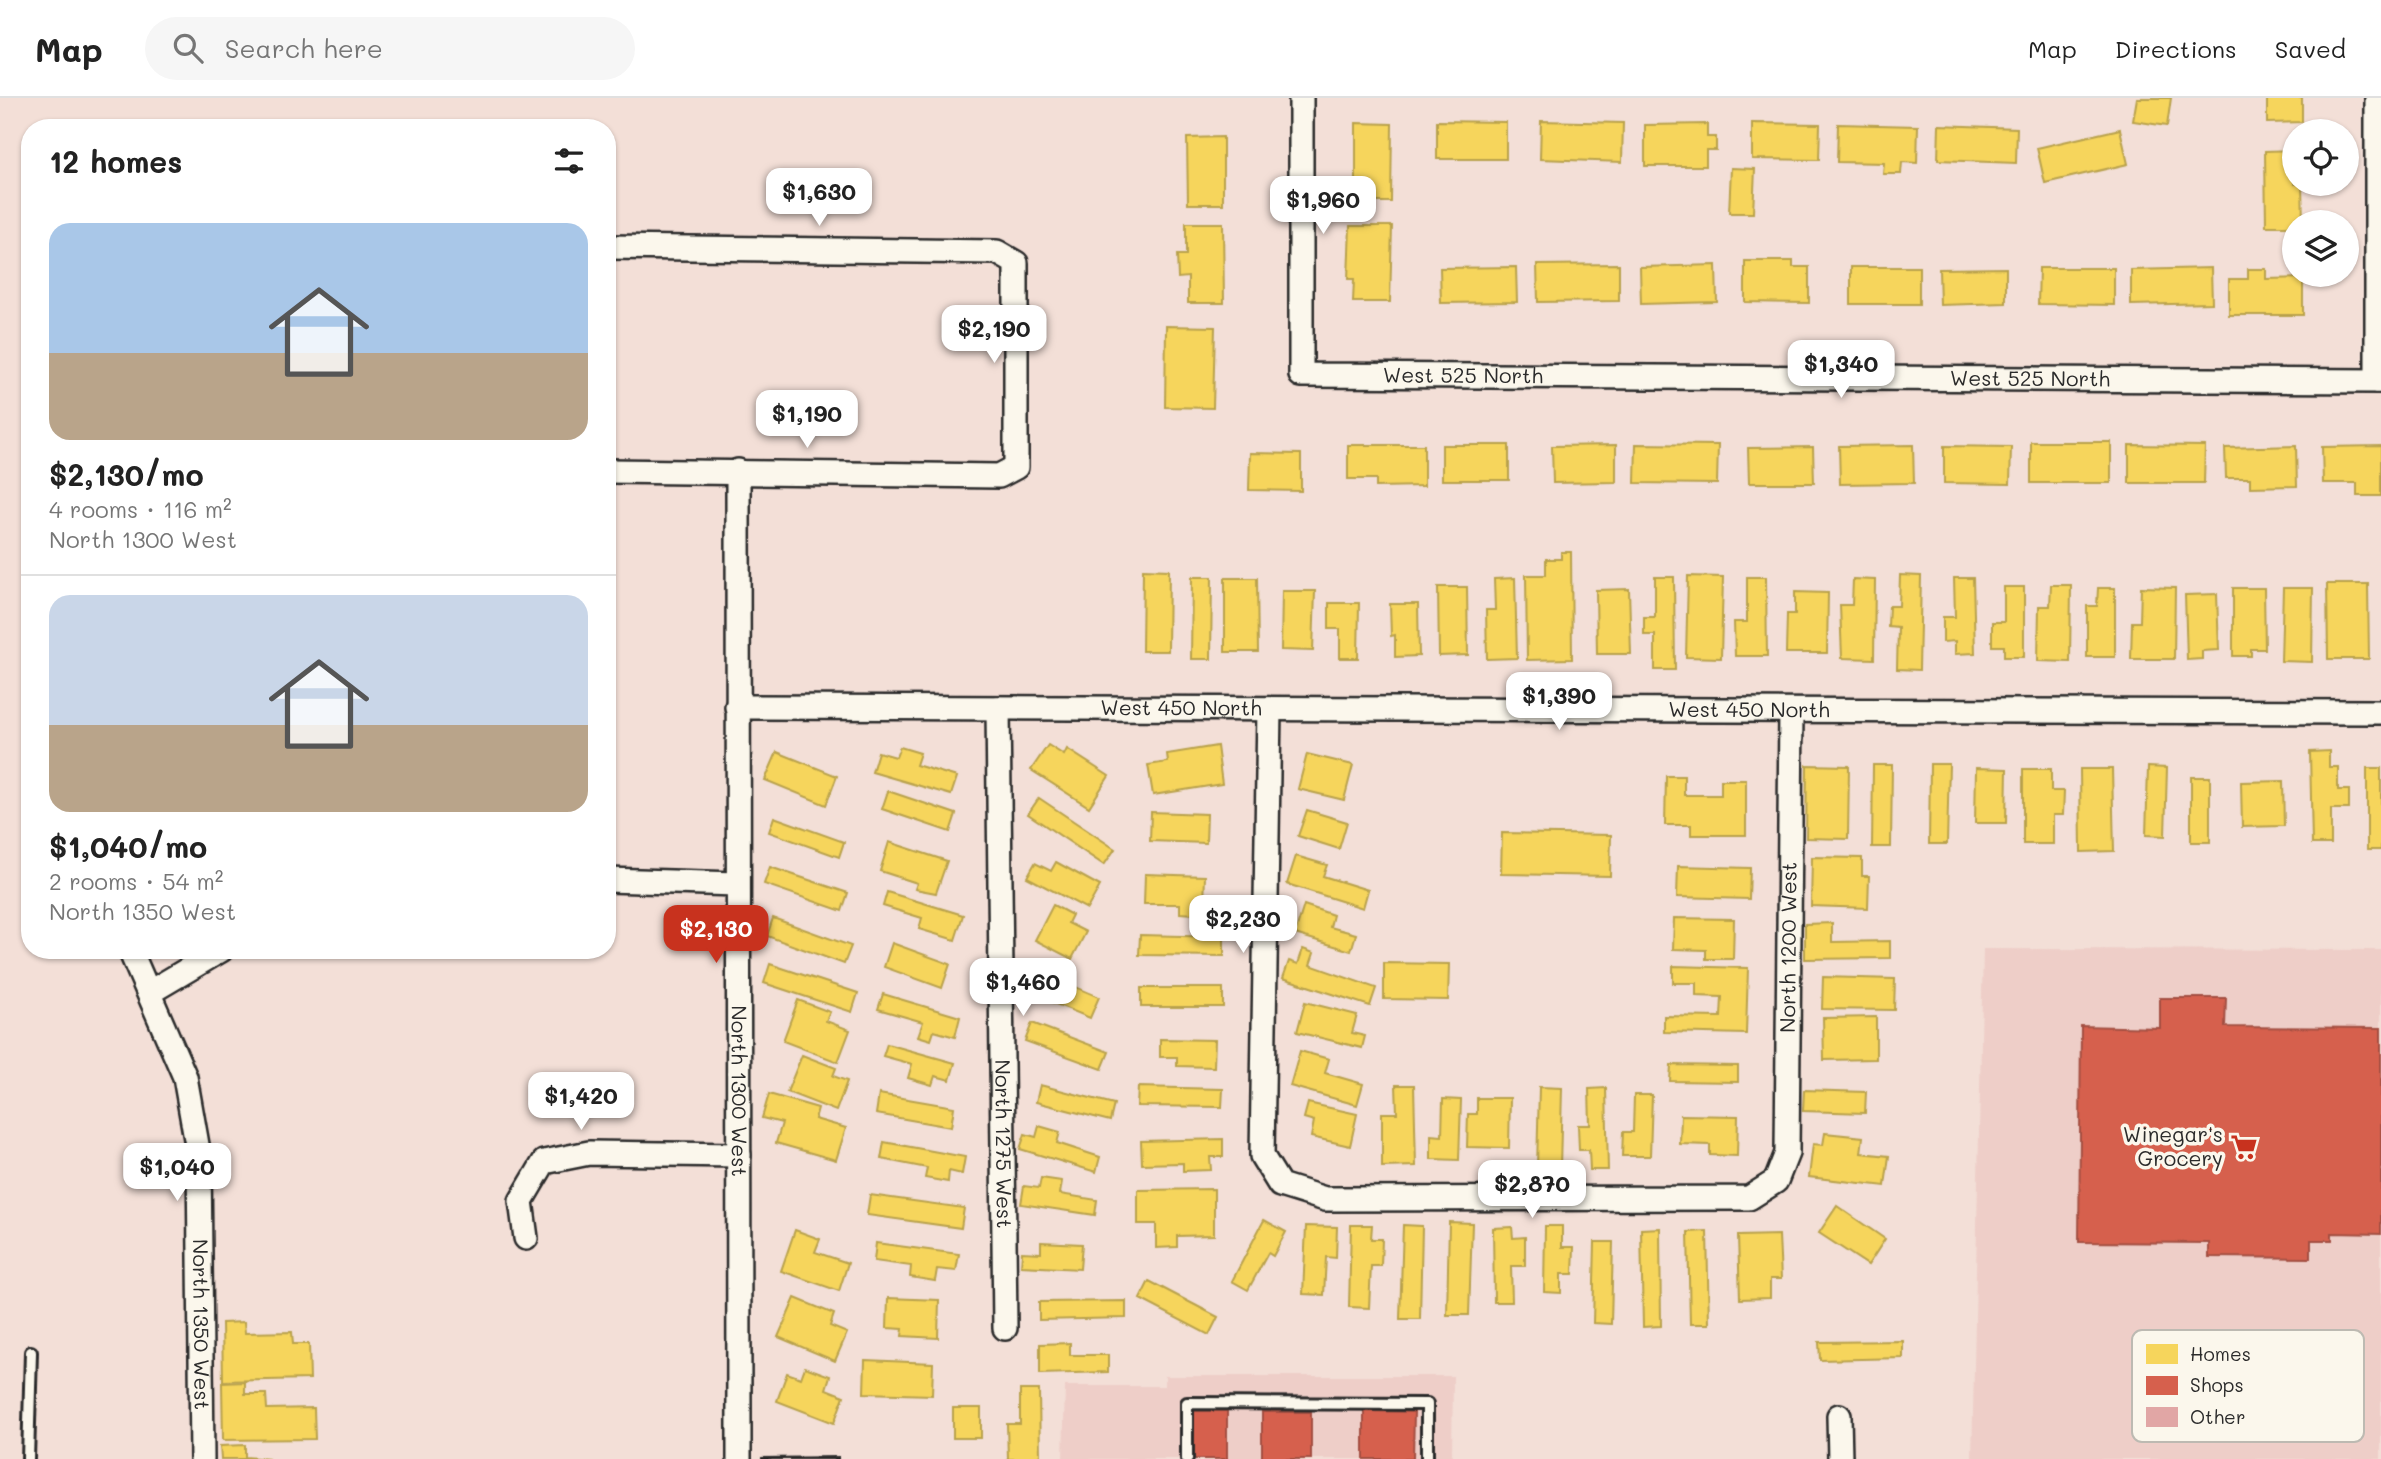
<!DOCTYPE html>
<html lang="en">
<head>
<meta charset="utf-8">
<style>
  body { margin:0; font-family:Mali,sans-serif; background:#f6f6f6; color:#222; height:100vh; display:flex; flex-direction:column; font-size:26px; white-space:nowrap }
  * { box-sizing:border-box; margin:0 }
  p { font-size:23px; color:#767676 }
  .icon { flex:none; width:38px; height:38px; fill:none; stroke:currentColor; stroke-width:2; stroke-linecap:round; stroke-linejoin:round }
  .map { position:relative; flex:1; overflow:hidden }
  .sheet { position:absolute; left:21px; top:21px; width:595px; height:840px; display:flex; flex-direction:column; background:#fff; border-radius:28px; box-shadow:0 2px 5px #0004 }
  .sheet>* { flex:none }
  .tools { position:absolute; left:2282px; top:21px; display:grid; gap:14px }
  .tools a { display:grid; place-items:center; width:77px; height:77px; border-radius:50%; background:#fff; box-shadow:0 2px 5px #0004; font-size:35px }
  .price { position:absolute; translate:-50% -60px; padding:0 16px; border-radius:14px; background:#fff; color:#222; font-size:23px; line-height:46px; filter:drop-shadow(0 2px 4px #0008) }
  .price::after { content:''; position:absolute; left:50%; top:42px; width:21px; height:16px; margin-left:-10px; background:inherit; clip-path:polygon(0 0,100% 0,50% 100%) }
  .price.active { background:#c8321e; color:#fff }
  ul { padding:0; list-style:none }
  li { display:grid; align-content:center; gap:14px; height:371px; padding:0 28px }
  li+li { border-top:2px solid #e0e0e0 }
  li span { display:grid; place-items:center; height:217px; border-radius:21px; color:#555 }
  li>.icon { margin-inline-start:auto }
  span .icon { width:126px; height:126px; fill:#fffc; stroke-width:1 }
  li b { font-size:30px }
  h2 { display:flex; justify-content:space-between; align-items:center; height:84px; padding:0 28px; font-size:30px }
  header { display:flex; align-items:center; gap:42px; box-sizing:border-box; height:98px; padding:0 35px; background:#fff; border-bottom:2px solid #e0e0e0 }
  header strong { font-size:33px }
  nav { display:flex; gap:38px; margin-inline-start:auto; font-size:24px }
  .search { width:490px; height:63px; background:#f6f6f6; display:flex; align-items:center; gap:18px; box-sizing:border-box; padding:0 24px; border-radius:38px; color:#767676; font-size:26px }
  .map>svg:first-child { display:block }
</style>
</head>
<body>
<header>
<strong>Map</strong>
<div class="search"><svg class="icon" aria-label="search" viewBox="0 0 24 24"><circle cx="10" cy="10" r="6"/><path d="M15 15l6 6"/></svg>Search here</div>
<nav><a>Map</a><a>Directions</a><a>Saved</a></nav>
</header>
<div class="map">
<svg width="2381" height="1361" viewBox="0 0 2381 1361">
  <rect width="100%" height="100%" fill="#f3dfd7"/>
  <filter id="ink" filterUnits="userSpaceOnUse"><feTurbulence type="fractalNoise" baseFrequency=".0143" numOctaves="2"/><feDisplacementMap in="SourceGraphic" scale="14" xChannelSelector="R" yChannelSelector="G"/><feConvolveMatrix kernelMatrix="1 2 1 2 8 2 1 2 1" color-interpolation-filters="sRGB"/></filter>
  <g filter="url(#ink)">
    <!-- built -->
    <g fill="#eecec8">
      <path d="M1983,851L2381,852V1361H1972Z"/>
      <path d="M1165,1278H1453L1452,1361H1063L1065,1288H1165Z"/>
    </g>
    <!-- homes -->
    <g fill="#f6d55c" stroke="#b9a24d" stroke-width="2">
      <path d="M2137,0H2171L2167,28L2133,23Z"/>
      <path d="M2267,0H2302V24L2267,25Z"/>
      <path d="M1437,23L1506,24V61H1437Z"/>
      <path d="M1541,23L1623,25L1622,64L1540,61Z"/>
      <path d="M1356,25L1392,26L1391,104H1356Z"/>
      <path d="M1752,25L1820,26L1819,62L1752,61Z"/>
      <path d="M1707,26V39H1716V52H1706V68H1645V27Z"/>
      <path d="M1838,26L1918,28L1917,65L1902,64L1901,76H1883L1884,65L1837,64Z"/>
      <path d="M1939,27L2017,30L2016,65L1938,62Z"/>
      <path d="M2120,31L2128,66L2045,85L2037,50Z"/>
      <path d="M1223,39V106H1188L1187,40Z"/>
      <path d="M2294,52V86H2302L2303,124H2294V128H2266L2265,53Z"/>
      <path d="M1731,70L1755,71L1753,115H1729Z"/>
      <path d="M1186,125H1223L1224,205H1188V179L1178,180L1177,157H1186Z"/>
      <path d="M1350,128H1392L1390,204H1353L1354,181H1348Z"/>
      <path d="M1745,163H1793V169H1809V205L1745,204Z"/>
      <path d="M1619,166V203L1538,204L1537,167Z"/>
      <path d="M1716,167L1717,204L1641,206L1640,169Z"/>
      <path d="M1516,169L1517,204L1441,205L1440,170Z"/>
      <rect x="1851" y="169" width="68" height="37"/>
      <path d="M2006,170V205L1940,207L1939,171Z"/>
      <path d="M2039,170H2114V207L2038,206Z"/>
      <path d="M2211,170L2212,205L2131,207V172Z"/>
      <path d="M2248,171H2266V181L2303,180V217H2229V181H2248Z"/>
      <path d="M1166,228L1215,229L1213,310L1165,309Z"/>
      <rect x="2031" y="344" width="80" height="41"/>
      <path d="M1636,346L1718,347L1717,386L1635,385Z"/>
      <path d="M1348,347H1424V388L1376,389V381H1348Z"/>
      <rect x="1442" y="347" width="67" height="35"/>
      <path d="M1616,347V384L1553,385L1552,348Z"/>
      <path d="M1913,347L1914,385L1840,386L1839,348Z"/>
      <path d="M2129,347L2205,348L2204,385H2129Z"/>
      <path d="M1944,348L2011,349L2010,386L1944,385Z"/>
      <path d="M2296,348L2297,388L2250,389V380H2226L2225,350Z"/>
      <path d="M2381,348V398H2357V385H2323L2322,349Z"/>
      <path d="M1813,349L1814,385H1749L1748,350Z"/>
      <path d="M1250,355L1301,356V393L1249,392Z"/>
      <path d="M1561,454H1571L1572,561L1527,562L1526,477H1546V461H1561Z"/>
      <path d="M1143,471L1169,472L1168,553H1142Z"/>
      <path d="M1900,477L1921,478L1919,572L1897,571L1898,529L1888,528L1889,508H1899Z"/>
      <path d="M1688,478L1723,479L1721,560L1686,559Z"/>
      <path d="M1192,479H1212L1211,561H1191Z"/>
      <path d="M1655,479H1674L1675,572H1655V537H1644V519H1655Z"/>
      <path d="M1747,479H1766L1767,558H1735L1734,524H1747Z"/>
      <path d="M1225,480H1257L1258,554H1225Z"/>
      <path d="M1515,480L1517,560L1487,561L1486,512H1495L1494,481Z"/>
      <path d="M1954,480H1973L1975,555L1955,556V543L1943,544V519H1955Z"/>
      <path d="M1853,481L1875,482L1874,561L1842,560L1840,507H1852Z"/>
      <path d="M2327,486H2368L2369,561H2328Z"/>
      <path d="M2051,487H2071L2070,564L2038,563L2039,508H2050Z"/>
      <path d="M1438,489H1467L1468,557L1439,558Z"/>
      <path d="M2004,489H2024V559H2004V548H1992V524H2004Z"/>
      <path d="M2141,489L2175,490L2174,561H2131L2132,524H2140Z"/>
      <path d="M2098,490H2115V559H2087V508H2097Z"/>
      <path d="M2233,490H2264L2265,551H2251V558H2233Z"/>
      <path d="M2283,490H2313L2312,564L2281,563Z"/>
      <path d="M1629,491L1631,556H1597L1596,492Z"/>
      <path d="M1282,493H1315L1313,553L1281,552Z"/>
      <path d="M1795,494L1828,495L1827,555H1786L1787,516H1795Z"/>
      <path d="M2217,496L2219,552L2202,553V561L2187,562L2185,497Z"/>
      <path d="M1329,505H1359L1358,560H1340V531H1329Z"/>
      <path d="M1390,506H1418L1419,558L1395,559V537L1391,538Z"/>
      <path d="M1048,647L1064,657L1067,651L1109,678L1089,709L1031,672Z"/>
      <path d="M1217,648L1222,686L1153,697L1148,667L1168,664L1167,656Z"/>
      <path d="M900,649L920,655L916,667L957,679L951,697L872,674L878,654L896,659Z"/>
      <path d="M2329,653V669H2338V692H2349V711H2331V746H2312L2310,654Z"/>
      <path d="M777,654L837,678L826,707L765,682Z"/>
      <path d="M1307,656L1353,667L1344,702L1298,691Z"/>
      <path d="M1930,666H1949L1947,746H1929Z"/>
      <path d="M1807,667L1849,668L1848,741L1806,740Z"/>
      <path d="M1873,667H1892L1891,749H1872Z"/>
      <path d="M2148,669L2167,670L2165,738L2146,737Z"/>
      <path d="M1976,670L2007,671L2006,725H1975Z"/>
      <rect x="2367" y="670" width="14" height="82"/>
      <path d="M2023,671H2051V693H2064L2063,717H2053V746H2023Z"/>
      <path d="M2080,671H2112L2114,753L2081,754Z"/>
      <path d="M1666,678H1684V697H1721V682H1746V737H1691V727H1665Z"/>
      <rect x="2191" y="679" width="19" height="65"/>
      <path d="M2283,683L2284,728L2242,729L2241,684Z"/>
      <path d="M888,693L956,716L950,734L882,711Z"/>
      <path d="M1039,700L1115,751L1104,767L1028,716Z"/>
      <path d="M1307,712L1347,724L1339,751L1298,738Z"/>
      <path d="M1151,714L1207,716L1206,745L1150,743Z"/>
      <path d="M774,719L844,744L839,759L769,734Z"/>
      <path d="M1502,735L1611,737L1610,778L1501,776Z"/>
      <path d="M889,744L947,763L936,795L915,791L917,785L880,773Z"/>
      <path d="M1296,758L1327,767L1323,778L1368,792L1363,810L1287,786Z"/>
      <path d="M1812,759L1862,760V778H1869L1868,810L1811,808Z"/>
      <path d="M1056,764L1100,788L1087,811L1027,779L1035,765L1051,773Z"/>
      <path d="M1678,768L1750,770L1749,801L1677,799Z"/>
      <path d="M770,769L848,795L842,813L764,786Z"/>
      <path d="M1145,776L1205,778L1204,806H1194V816L1180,815V806H1144Z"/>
      <path d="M887,794L963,817L955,842L919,831L922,820L883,808Z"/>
      <path d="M1053,807L1072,817L1068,825L1086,834L1072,861L1035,842Z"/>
      <path d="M1304,807L1333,817L1330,829L1356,836L1351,853L1295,836Z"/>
      <path d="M773,820L851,848L844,866L767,838Z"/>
      <path d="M1674,820L1734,821L1733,861H1706V852L1673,851Z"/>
      <path d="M1832,825V844L1890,843V860L1805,861V826Z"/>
      <path d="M1140,837L1224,839V858L1139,857Z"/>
      <path d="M892,845L950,866L942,890L884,869Z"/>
      <path d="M1303,851L1314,855L1310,867L1376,890L1370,908L1283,880L1289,863L1298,866Z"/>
      <path d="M1384,865L1449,866L1448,902L1384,901Z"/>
      <path d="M770,866L858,895L852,914L764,885Z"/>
      <path d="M1673,868L1748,870L1746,936L1664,934V918L1721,919L1722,899L1696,898V885H1673Z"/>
      <path d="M1033,871L1099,899L1090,920L1024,893Z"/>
      <path d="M1823,879L1895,881L1894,912L1822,911Z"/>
      <rect x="1141" y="890" width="82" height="19"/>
      <path d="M883,896L960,919L955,939L934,933L931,942L918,938L923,924L878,911Z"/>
      <path d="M798,902L830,914L826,923L850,932L838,964L783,943Z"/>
      <path d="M1305,904L1357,917L1352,935L1365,938L1362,950L1297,934Z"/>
      <path d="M1876,919V961L1824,962L1823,920Z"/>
      <path d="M1032,925L1109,954L1102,971L1025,943Z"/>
      <path d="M1160,941L1215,942L1214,969L1177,968V959H1160Z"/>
      <path d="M887,946L955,965L950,982L935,978L932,987L908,980L912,966L883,958Z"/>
      <path d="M1300,953L1329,961L1325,975L1363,986L1357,1007L1290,988Z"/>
      <path d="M802,957L836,970L833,978L847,983L836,1013L787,994Z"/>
      <path d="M1671,967L1738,968V984L1670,983Z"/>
      <path d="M1040,987L1114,1006L1110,1023L1036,1004Z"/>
      <path d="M1396,987H1414L1416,1068L1382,1069V1015H1397Z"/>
      <path d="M1138,989L1223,991L1222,1009L1137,1008Z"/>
      <path d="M1539,989L1562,990L1560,1071L1537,1070Z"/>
      <path d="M1606,990L1608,1072H1590L1589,1052H1579L1578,1027H1590L1589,991Z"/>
      <path d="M1804,992L1866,994L1865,1015L1803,1013Z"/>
      <path d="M769,996L818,1010L815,1021L846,1030L836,1062L776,1045L782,1025L762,1020Z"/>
      <path d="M879,996L954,1009L951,1029L876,1016Z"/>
      <path d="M1634,997H1652L1650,1058H1622L1623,1034H1633Z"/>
      <path d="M1477,1000H1510L1509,1050L1467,1049L1468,1016H1477Z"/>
      <path d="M1443,1001L1461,1002L1459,1062L1431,1061V1037L1442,1038Z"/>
      <path d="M1308,1005L1357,1016L1350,1048L1311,1039L1314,1023L1304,1020Z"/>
      <path d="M1681,1017L1738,1018L1737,1058L1710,1057V1047L1680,1046Z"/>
      <path d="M1039,1028L1060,1034L1057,1045L1100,1059L1096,1074L1020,1051L1025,1036L1036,1039Z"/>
      <path d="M1825,1035L1863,1039L1861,1055L1889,1058L1885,1088L1809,1079L1813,1046L1823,1047Z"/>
      <path d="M1223,1041V1059H1210L1211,1072L1183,1073V1065L1142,1066L1141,1043Z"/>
      <path d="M884,1044L965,1059L962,1076L949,1073L948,1084L925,1080L927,1070L881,1061Z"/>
      <path d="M1041,1080L1062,1083L1060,1096L1097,1102L1095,1117L1021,1106L1024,1088L1039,1090Z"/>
      <path d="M1214,1091V1137L1177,1138V1149L1156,1150V1126H1138V1092Z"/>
      <path d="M870,1097L964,1110L961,1130L867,1117Z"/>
      <path d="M1837,1108L1885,1141L1868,1167L1819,1135Z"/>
      <path d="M1264,1122L1286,1134L1273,1158L1268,1155L1248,1192L1232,1183Z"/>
      <path d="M1449,1124L1472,1125L1469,1217H1447Z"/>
      <path d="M1351,1127H1372L1371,1141H1382L1381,1168H1371L1369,1210L1349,1209Z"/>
      <path d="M1403,1127L1422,1128L1420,1221H1400Z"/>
      <path d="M1306,1128L1337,1129L1336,1160L1326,1159L1324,1197L1303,1196Z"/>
      <path d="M1545,1128H1562V1149H1574L1573,1176H1561V1195L1544,1194Z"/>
      <path d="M1512,1129L1513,1140L1525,1139V1168H1511L1512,1204H1494L1493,1130Z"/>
      <path d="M1660,1130L1661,1228L1643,1229L1641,1131Z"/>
      <path d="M795,1132L820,1141L815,1154L848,1165L839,1193L781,1173Z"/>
      <path d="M1707,1133L1709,1226H1690L1688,1134Z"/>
      <path d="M1779,1137L1781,1181H1770V1200L1740,1201L1738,1138Z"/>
      <path d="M1041,1144L1082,1146L1080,1171L1021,1168L1022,1154L1041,1155Z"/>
      <path d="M1595,1144H1613L1611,1226L1593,1225Z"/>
      <path d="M876,1145L959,1156L956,1173L937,1171L935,1183L910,1179L911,1168L874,1163Z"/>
      <path d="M1149,1183L1218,1219L1209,1237L1140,1201Z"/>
      <path d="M795,1200L834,1216L830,1228L847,1235L835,1263L778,1239Z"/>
      <path d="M888,1200L939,1202L938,1240L902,1238L903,1231L887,1230Z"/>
      <path d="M1126,1203V1220L1039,1222V1204Z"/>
      <path d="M244,1224L245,1235L292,1234L293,1246H309L310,1281L223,1283L222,1225Z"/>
      <path d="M1903,1243V1260L1820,1262L1819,1244Z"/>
      <path d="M1070,1245V1257H1108V1274L1040,1276V1246Z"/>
      <path d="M865,1262L933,1265L932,1297L864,1295Z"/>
      <path d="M805,1269L830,1278L826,1291L844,1298L834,1325L777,1303L787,1275L801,1280Z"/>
      <path d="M245,1284V1296H266L267,1311L314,1310L315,1341L223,1342L222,1285Z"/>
      <path d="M1020,1292H1039L1040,1361H1008L1007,1326H1020Z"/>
      <rect x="953" y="1310" width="28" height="30"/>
      <path d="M245,1347V1359L269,1361H221L220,1348Z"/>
    </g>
    <!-- shops -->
    <g fill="#d6604d" stroke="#a35043" stroke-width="2">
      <path d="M2160,900H2226L2225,929L2381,930V1136L2332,1135V1142H2311V1160L2209,1159V1145L2079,1144L2081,928L2160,930Z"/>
      <path d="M1189,1313H1227V1361H1188Z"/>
      <path d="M1364,1313L1414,1314L1413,1361H1364Z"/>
      <rect x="1262" y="1314" width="49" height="47"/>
    </g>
    <!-- building -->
    <path fill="#e1a6a5" stroke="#2b2b2b" stroke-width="2" d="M838,1359V1361H762V1360Z"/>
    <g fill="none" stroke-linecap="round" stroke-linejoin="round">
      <!-- service casing -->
      <g stroke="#2b2b2b" stroke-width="16">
        <g id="service">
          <path d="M28,1361L31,1254"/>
          <path d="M1187,1361V1305L1427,1306V1361"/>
        </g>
      </g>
      <!-- minor casing -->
      <g stroke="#2b2b2b" stroke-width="28">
        <g id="minor">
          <path id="s1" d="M1301,0V277L2381,283"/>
          <path d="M2377,0V283"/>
          <path d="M607,149L997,154L1016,165V369L999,378L607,373"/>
          <path id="s2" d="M738,373L739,1361"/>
          <path id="s3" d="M737,609L2381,614"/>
          <path id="s4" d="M998,610L1005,1230"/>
          <path id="s5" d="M1269,611L1262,1058L1280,1087L1325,1101L1749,1100L1776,1083L1787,1055L1791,613"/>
          <path d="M607,782L737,786"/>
          <path id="s6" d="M130,852L185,979L199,1058L202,1361"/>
          <path d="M150,894L221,852"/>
          <path d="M526,1140L521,1103L544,1064L589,1055L739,1057"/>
          <path d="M1839,1318L1840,1361"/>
        </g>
      </g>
      <!-- service -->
      <use href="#service" stroke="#fbf7ec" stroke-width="10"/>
      <!-- minor -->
      <use href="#minor" stroke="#fbf7ec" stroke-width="23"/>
    </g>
  </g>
  <!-- icons -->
  <defs>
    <g id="supermarket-bare" transform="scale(2.1)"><path d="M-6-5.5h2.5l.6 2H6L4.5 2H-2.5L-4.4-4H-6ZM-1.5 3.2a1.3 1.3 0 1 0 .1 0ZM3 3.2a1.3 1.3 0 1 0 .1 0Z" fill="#c8321e" stroke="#fbf7ec" stroke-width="2.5" paint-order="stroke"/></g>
  </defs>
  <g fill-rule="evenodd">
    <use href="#supermarket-bare" x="2244" y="1049"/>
  </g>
  <g text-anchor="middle" stroke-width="7" stroke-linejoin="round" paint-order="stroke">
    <!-- street labels -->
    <g font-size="21" fill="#2b2b2b" stroke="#fbf7ec">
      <text dy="7" stroke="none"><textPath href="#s1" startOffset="439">West 525 North</textPath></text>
      <text dy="7" stroke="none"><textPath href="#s1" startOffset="1006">West 525 North</textPath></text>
      <text dy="7" stroke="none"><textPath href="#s3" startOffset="444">West 450 North</textPath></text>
      <text dy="7" stroke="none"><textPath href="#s3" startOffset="1012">West 450 North</textPath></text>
      <text dy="7" stroke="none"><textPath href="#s5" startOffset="1220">North 1200 West</textPath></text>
      <text dy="7" stroke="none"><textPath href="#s2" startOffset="620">North 1300 West</textPath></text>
      <text dy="7" stroke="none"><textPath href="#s4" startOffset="436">North 1275 West</textPath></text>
      <text dy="7" stroke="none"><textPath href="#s6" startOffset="387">North 1350 West</textPath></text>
    </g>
    <!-- poi labels -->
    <g font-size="21" fill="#2b2b2b" stroke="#fbf7ec" text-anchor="end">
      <text x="2223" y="1044">Winegar's<tspan x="2223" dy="24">Grocery</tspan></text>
    </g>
  </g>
  <!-- legend -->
  <rect x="2132" y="1232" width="232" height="112" rx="10" fill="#fbf7ec" stroke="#bdbab2" stroke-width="2"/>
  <rect x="2146" y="1246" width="32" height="20" fill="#f6d55c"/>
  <rect x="2146" y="1278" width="32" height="19" fill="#d6604d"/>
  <rect x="2146" y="1309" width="32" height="20" fill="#e1a6a5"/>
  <g font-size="19" fill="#2b2b2b">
    <text x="2190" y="1263">Homes</text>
    <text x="2190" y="1294">Shops</text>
    <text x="2190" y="1326">Other</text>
  </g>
</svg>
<div class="tools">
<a><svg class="icon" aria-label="locate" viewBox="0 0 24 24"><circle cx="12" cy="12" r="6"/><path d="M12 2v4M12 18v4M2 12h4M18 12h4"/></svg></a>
<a><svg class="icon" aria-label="layers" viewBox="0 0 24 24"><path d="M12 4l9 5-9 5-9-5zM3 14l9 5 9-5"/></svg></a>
</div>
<b class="price" style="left:819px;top:130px">$1,630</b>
<b class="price" style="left:1323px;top:138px">$1,960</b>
<b class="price" style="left:994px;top:267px">$2,190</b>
<b class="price" style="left:1841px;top:302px">$1,340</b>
<b class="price" style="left:807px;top:352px">$1,190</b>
<b class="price" style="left:1559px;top:634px">$1,390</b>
<b class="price" style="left:1243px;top:857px">$2,230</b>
<b class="price active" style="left:716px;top:867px">$2,130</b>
<b class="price" style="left:1023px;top:920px">$1,460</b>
<b class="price" style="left:581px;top:1034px">$1,420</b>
<b class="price" style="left:177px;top:1105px">$1,040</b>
<b class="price" style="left:1532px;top:1122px">$2,870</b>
<section class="sheet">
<h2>12 homes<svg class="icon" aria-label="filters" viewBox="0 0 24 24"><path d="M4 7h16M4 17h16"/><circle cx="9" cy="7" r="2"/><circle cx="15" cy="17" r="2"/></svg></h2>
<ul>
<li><span style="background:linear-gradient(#a9c7e8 60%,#b9a48a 0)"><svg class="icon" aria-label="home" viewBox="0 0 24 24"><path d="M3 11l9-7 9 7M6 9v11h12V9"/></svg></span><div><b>$2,130/mo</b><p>4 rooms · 116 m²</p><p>North 1300 West</p></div></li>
<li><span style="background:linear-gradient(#c9d6e8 60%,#b9a48a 0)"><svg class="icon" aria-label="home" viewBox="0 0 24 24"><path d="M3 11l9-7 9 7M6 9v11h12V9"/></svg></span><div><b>$1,040/mo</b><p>2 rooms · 54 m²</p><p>North 1350 West</p></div></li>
</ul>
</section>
</div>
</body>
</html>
